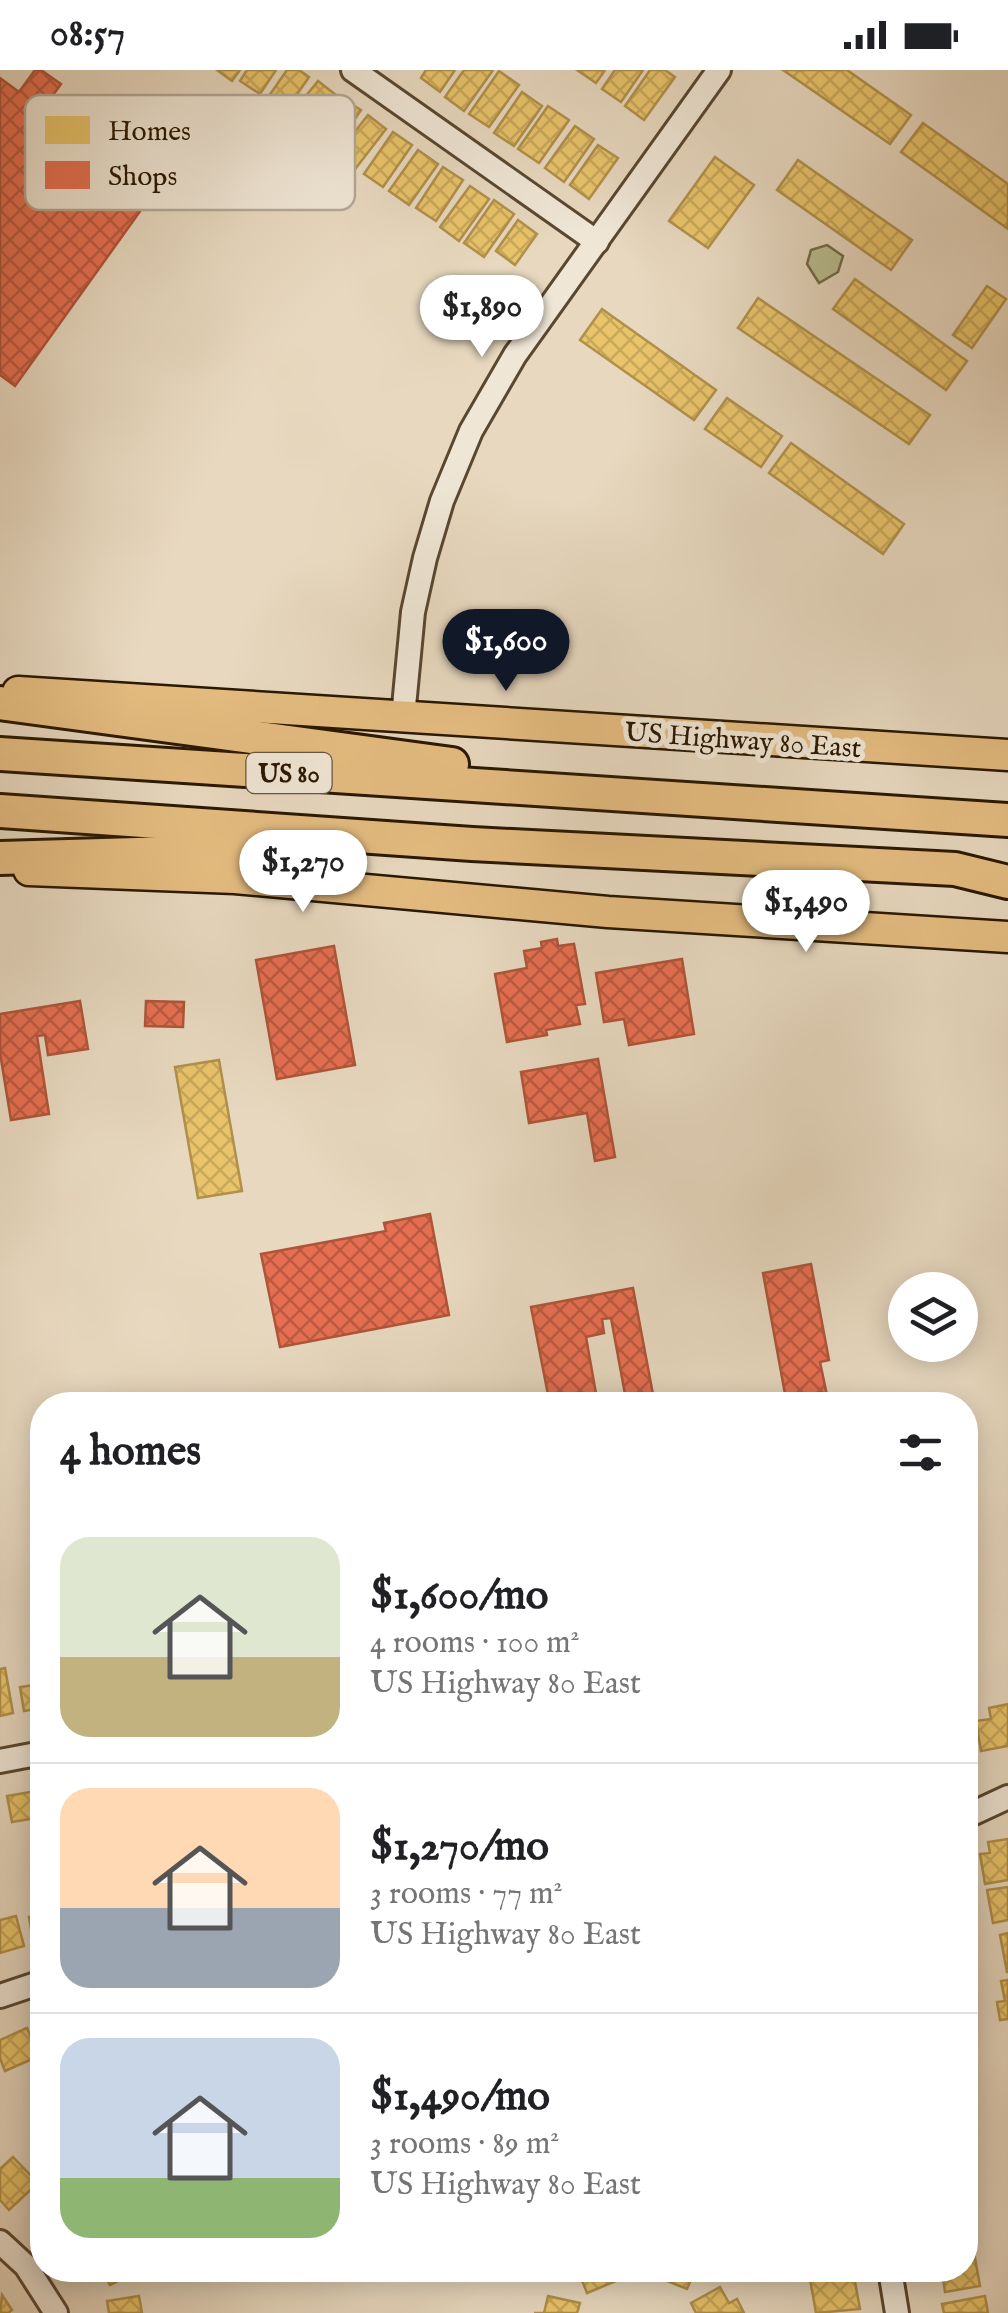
<!DOCTYPE html>
<html lang="en">
<head>
<meta charset="utf-8">
<style>
  body { margin:0; font-family:"IM FELL English",serif; background:#f6f6f6; color:#202124; height:100vh; display:flex; flex-direction:column; font-size:38px; white-space:nowrap }
  * { box-sizing:border-box; margin:0 }
  p { font-size:32px; color:#757577 }
  .icon { flex:none; width:55px; height:55px; fill:none; stroke:currentColor; stroke-width:2; stroke-linecap:round; stroke-linejoin:round }
  .map { position:relative; flex:1; overflow:hidden }
  .panel { position:absolute; left:30px; top:1322px; width:948px; height:890px; display:flex; flex-direction:column; background:#fff; border-radius:40px; box-shadow:0 5px 25px #0003 }
  .panel>* { flex:none }
  .tools { position:absolute; left:888px; top:1202px; display:grid; gap:20px }
  .tools a { display:grid; place-items:center; width:90px; height:90px; border-radius:50%; background:#fff; box-shadow:0 5px 25px #0003; font-size:50px }
  .price { position:absolute; translate:-50% -85px; padding:0 22px; border-radius:35px; background:#fff; color:#222; font-size:32px; line-height:65px; filter:drop-shadow(0 2px 5px #0008) }
  .price::after { content:''; position:absolute; left:50%; top:60px; width:30px; height:22px; margin-left:-15px; background:inherit; clip-path:polygon(0 0,100% 0,50% 100%) }
  .price.selected { background:#111827; color:#fff }
  ul { padding:0; list-style:none }
  li { display:flex; align-items:center; gap:30px; height:250px; padding:0 30px }
  li+li { border-top:2px solid #e0e0e0 }
  li span { display:grid; place-items:center; flex:none; width:280px; height:200px; border-radius:30px; color:#555 }
  li>.icon { margin-inline-start:auto }
  span .icon { width:120px; height:120px; fill:#fffc; stroke-width:1 }
  li b { font-size:42px }
  h2 { display:flex; justify-content:space-between; align-items:center; height:120px; padding:0 30px; font-size:42px }
  .status { display:flex; justify-content:space-between; align-items:center; height:70px; padding:0 50px; background:#fff; direction:ltr }
  .status svg { height:28px; fill:currentColor }
  .map>svg:first-child { display:block }
</style>
</head>
<body>
<div class="status"><b>08:57</b><svg viewBox="0 0 49 12"><path d="M0 12V9h3v3zM5 12V6h3v6zM10 12V3h3v9zM15 12V0h3v12zM26 1h20v11H26zM47 4h2v5h-2z"/></svg></div>
<div class="map">
<svg width="1008" height="2243" viewBox="0 0 1008 2243">
  <defs>
    <pattern id="homes-cross-hatch" width="8" height="8" patternUnits="userSpaceOnUse" patternTransform="scale(2.5)"><rect width="8" height="8" fill="#e9c46a"/><path d="M0 0l8 8M0 8l8-8" fill="none" stroke="#c8a85a"/></pattern>
    <pattern id="shops-cross-hatch" width="8" height="8" patternUnits="userSpaceOnUse" patternTransform="scale(2.5)"><rect width="8" height="8" fill="#e76f51"/><path d="M0 0l8 8M0 8l8-8" fill="none" stroke="#bb5a41"/></pattern>
  </defs>
  <rect width="100%" height="100%" fill="#e7d8bf"/>
  <filter id="stains"><feTurbulence type="fractalNoise" baseFrequency=".002" numOctaves="4"/><feColorMatrix values="0 0 0 0 .2 0 0 0 0 .09 0 0 0 0 .02 0 0 0 .5 -.17"/></filter>
  <radialGradient id="worn" r=".72"><stop offset=".6" stop-color="#630" stop-opacity="0"/><stop offset="1" stop-color="#630" stop-opacity=".3"/></radialGradient>
  <!-- green -->
  <path fill="#b8be90" stroke="#716a48" stroke-width="2.5" d="M827,175L843,186L838,202L819,213L807,194L811,180Z"/>
  <!-- homes -->
  <g fill="url(#homes-cross-hatch)" stroke="#b0904a" stroke-width="2.5">
    <path d="M217,0H240L232,11Z"/>
    <path d="M247,0H276L260,24L240,11Z"/>
    <path d="M287,0H299L309,7L282,46L264,33Z"/>
    <path d="M426,0H455L440,22L421,8Z"/>
    <path d="M464,0H493L464,41L445,27Z"/>
    <path d="M577,0H605L596,13Z"/>
    <path d="M615,0H643L621,32L602,19Z"/>
    <path d="M650,0H665L675,7L644,50L625,36Z"/>
    <path d="M783,0H847L911,45L890,74Z"/>
    <path d="M499,1L519,15L489,57L469,44Z"/>
    <path d="M318,11L336,25L307,61L289,47Z"/>
    <path d="M522,22L542,36L514,76L494,63Z"/>
    <path d="M342,28L361,40L333,81L314,68Z"/>
    <path d="M548,36L569,50L539,93L518,79Z"/>
    <path d="M368,45L386,59L356,98L338,83Z"/>
    <path d="M923,53L1008,114V159L901,82Z"/>
    <path d="M575,56L594,69L564,112L545,98Z"/>
    <path d="M393,62L412,75L383,117L364,104Z"/>
    <path d="M598,75L618,88L589,129L570,115Z"/>
    <path d="M418,80L438,94L409,135L389,121Z"/>
    <path d="M715,87L754,115L708,178L669,151Z"/>
    <path d="M798,90L912,170L891,200L777,120Z"/>
    <path d="M443,97L463,110L436,151L416,138Z"/>
    <path d="M470,116L489,129L459,171L440,157Z"/>
    <path d="M494,130L514,144L484,187L464,173Z"/>
    <path d="M518,150L537,164L515,195L496,181Z"/>
    <path d="M855,209L967,291L946,320L833,239Z"/>
    <path d="M987,216L1006,229L972,278L953,265Z"/>
    <path d="M758,228L930,345L909,374L738,258Z"/>
    <path d="M602,239L716,320L694,350L580,270Z"/>
    <path d="M727,328L782,366L761,397L705,359Z"/>
    <path d="M791,373L904,454L883,484L769,403Z"/>
    <path d="M219,990L242,1121L198,1128L175,997Z"/>
    <path d="M42,1596V1638L24,1641L20,1617L42,1614L39,1597Z"/>
    <path d="M5,1598L13,1643L0,1646V1599Z"/>
    <path d="M1008,1634V1676L981,1681L976,1651L991,1649L989,1638Z"/>
    <path d="M968,1663L975,1704L965,1706V1664Z"/>
    <path d="M42,1720V1747L12,1752L7,1726Z"/>
    <path d="M1008,1769V1810L985,1814L980,1784L990,1783L988,1772Z"/>
    <path d="M1008,1817V1850L993,1853L987,1820Z"/>
    <path d="M42,1845V1870L33,1871L29,1847Z"/>
    <path d="M16,1846L24,1876L0,1883V1850Z"/>
    <path d="M1008,1863V1902H1007L1000,1865Z"/>
    <path d="M1008,1910V1949L1000,1950L997,1932L1005,1931L1001,1911Z"/>
    <path d="M27,1958L39,1986L5,2001L0,1988V1970Z"/>
    <path d="M13,2087L38,2113L9,2140L0,2130V2099Z"/>
    <path d="M965,2129H968L975,2167L965,2168Z"/>
    <path d="M973,2177L980,2216L945,2222L942,2201L965,2200V2178Z"/>
    <path d="M102,2200H140L110,2215Z"/>
    <path d="M578,2200H625L628,2206L587,2223Z"/>
    <path d="M651,2200H695L687,2219L650,2204Z"/>
    <path d="M853,2201L860,2239L816,2243L810,2209Z"/>
    <path d="M720,2217L729,2233L737,2229L744,2243H696L691,2233Z"/>
    <path d="M2,2225L12,2240L8,2243H0Z"/>
    <path d="M139,2226L142,2243H109L107,2231Z"/>
    <path d="M548,2226L580,2233L577,2243H534H544Z"/>
    <path d="M985,2226L988,2243H944L942,2234Z"/>
  </g>
  <!-- shops -->
  <g fill="url(#shops-cross-hatch)" stroke="#ae5539" stroke-width="2.5">
    <path d="M35,0H41L61,14L53,25L166,105L15,316L0,305V8L19,22Z"/>
    <path d="M557,869L558,876L574,874L585,934L576,935L580,954L546,960L547,965L507,972L495,904L527,898L524,881L542,878L541,872Z"/>
    <path d="M334,876L355,995L277,1009L256,890Z"/>
    <path d="M682,889L694,964L629,975L624,949L604,952L596,903Z"/>
    <path d="M80,931L88,979L48,985L45,965L37,966L49,1044L11,1050L0,983V944Z"/>
    <path d="M146,931L184,932L183,957L145,956Z"/>
    <path d="M598,989L615,1087L595,1091L587,1043L529,1053L521,1002Z"/>
    <path d="M430,1144L449,1245L280,1277L261,1184L386,1161L384,1153Z"/>
    <path d="M811,1194L829,1290L820,1292L829,1335H787L763,1203Z"/>
    <path d="M633,1218L655,1335H627L611,1248L602,1249L604,1263L586,1267L598,1335H550L531,1237Z"/>
  </g>
  <g fill="none" stroke-linecap="round" stroke-linejoin="round">
    <!-- minor casing -->
    <g stroke="#594730" stroke-width="28">
      <g id="minor">
        <path d="M353,0L597,172"/>
        <path d="M403,647L413,542L425,488L442,431L471,361L515,285L719,0"/>
        <path d="M0,1691L42,1683"/>
        <path d="M965,1747L1008,1727"/>
        <path d="M0,1926L42,1912"/>
        <path d="M0,2172L26,2196L56,2243"/>
        <path d="M890,2200L897,2243"/>
      </g>
    </g>
    <!-- major casing -->
    <g stroke="#2a1700" stroke-width="35">
      <g id="major">
        <path d="M18,622L1008,685"/>
        <path d="M29,800L235,808L608,842L1008,867"/>
      </g>
    </g>
    <!-- highway casing -->
    <g stroke="#2a1700" stroke-width="38">
      <g id="highway">
        <path d="M0,633L452,694"/>
        <path d="M0,684L1008,750"/>
        <path d="M0,741L472,774L955,799L1008,812"/>
        <path d="M0,788L275,780"/>
      </g>
    </g>
    <!-- minor -->
    <use href="#minor" stroke="#efe6d5" stroke-width="22"/>
    <!-- major -->
    <use href="#major" stroke="#e4bc80" stroke-width="30"/>
    <!-- highway -->
    <use href="#highway" stroke="#e4bc80" stroke-width="32"/>
  </g>
  <g text-anchor="middle" stroke-width="10" stroke-linejoin="round" paint-order="stroke">
    <!-- shield labels -->
    <rect fill="#efe6d5" stroke="#655540" stroke-width="2.5" x="246.5" y="683" width="85" height="40" rx="8"/>
    <g font-size="25" font-weight="bold" fill="#2a1700">
      <text x="289" y="712">US 80</text>
    </g>
    <!-- street labels -->
    <g font-size="28" fill="#2a1700" stroke="#efe6d5">
      <text transform="translate(743 669) rotate(4)" y="10">US Highway 80 East</text>
    </g>
  </g>
  <!-- legend -->
  <rect x="25" y="25" width="330" height="115" rx="15" fill="#efe6d5" stroke="#b4a895" stroke-width="2.5"/>
  <rect x="45" y="46" width="45" height="28" fill="#e9c46a"/>
  <rect x="45" y="91" width="45" height="28" fill="#e76f51"/>
  <g font-size="28" fill="#2a1700">
    <text x="108" y="70">Homes</text>
    <text x="108" y="115">Shops</text>
  </g>
  <rect width="100%" height="100%" filter="url(#stains)"/>
  <rect width="100%" height="100%" fill="url(#worn)"/>
</svg>
<div class="tools">
<a><svg class="icon" aria-label="layers" viewBox="0 0 24 24"><path d="M12 4l9 5-9 5-9-5zM3 14l9 5 9-5"/></svg></a>
</div>
<b class="price" style="left:482px;top:290px">$1,890</b>
<b class="price selected" style="left:506px;top:624px">$1,600</b>
<b class="price" style="left:303px;top:845px">$1,270</b>
<b class="price" style="left:806px;top:885px">$1,490</b>
<section class="panel">
<h2>4 homes<svg class="icon" aria-label="filters" viewBox="0 0 24 24"><path d="M4 7h16M4 17h16"/><circle cx="9" cy="7" r="2"/><circle cx="15" cy="17" r="2"/></svg></h2>
<ul>
<li><span style="background:linear-gradient(#dfe7d0 60%,#c2b280 0)"><svg class="icon" aria-label="home" viewBox="0 0 24 24"><path d="M3 11l9-7 9 7M6 9v11h12V9"/></svg></span><div><b>$1,600/mo</b><p>4 rooms · 100 m²</p><p>US Highway 80 East</p></div></li>
<li><span style="background:linear-gradient(#ffd9b3 60%,#9aa5b1 0)"><svg class="icon" aria-label="home" viewBox="0 0 24 24"><path d="M3 11l9-7 9 7M6 9v11h12V9"/></svg></span><div><b>$1,270/mo</b><p>3 rooms · 77 m²</p><p>US Highway 80 East</p></div></li>
<li><span style="background:linear-gradient(#c9d6e8 70%,#8fb573 0)"><svg class="icon" aria-label="home" viewBox="0 0 24 24"><path d="M3 11l9-7 9 7M6 9v11h12V9"/></svg></span><div><b>$1,490/mo</b><p>3 rooms · 89 m²</p><p>US Highway 80 East</p></div></li>
</ul>
</section>
</div>
</body>
</html>
